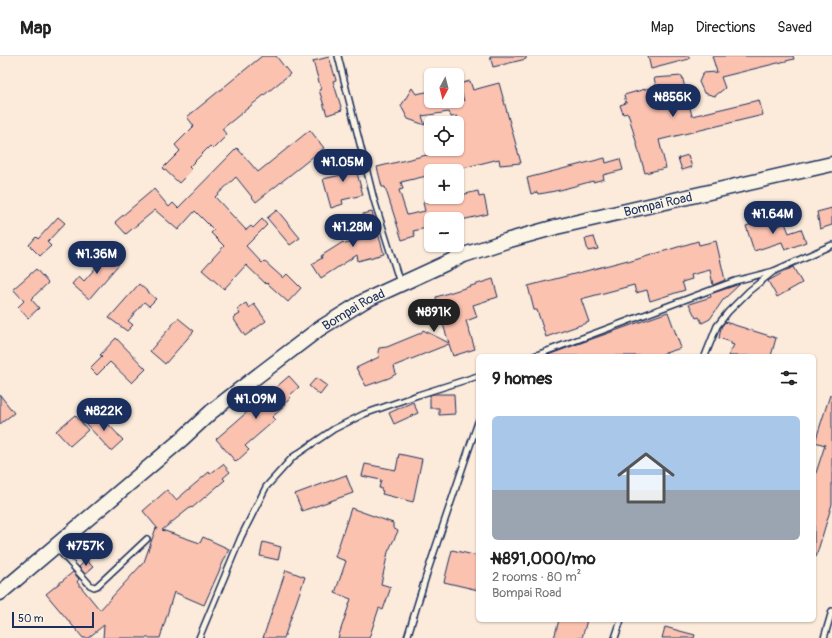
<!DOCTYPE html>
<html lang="en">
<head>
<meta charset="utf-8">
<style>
  body { margin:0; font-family:Pangolin,sans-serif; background:#f2f2f2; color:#222; height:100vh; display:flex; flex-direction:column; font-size:15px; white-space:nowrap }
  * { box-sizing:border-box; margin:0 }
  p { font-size:13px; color:#767676 }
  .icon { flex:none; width:22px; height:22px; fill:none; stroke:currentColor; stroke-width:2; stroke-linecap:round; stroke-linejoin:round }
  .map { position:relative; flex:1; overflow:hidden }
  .panel { position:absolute; left:476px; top:298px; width:340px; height:268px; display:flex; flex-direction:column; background:#fff; border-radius:6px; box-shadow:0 1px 3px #0004 }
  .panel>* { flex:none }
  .needle { width:26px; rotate:187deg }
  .tools { position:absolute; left:424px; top:12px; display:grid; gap:8px }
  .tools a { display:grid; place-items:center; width:40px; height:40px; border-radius:6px; background:#fff; box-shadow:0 1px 3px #0004; font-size:20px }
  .scale { position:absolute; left:12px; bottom:10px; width:82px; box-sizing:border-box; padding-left:4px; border:2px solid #1b2f5e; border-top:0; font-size:11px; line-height:14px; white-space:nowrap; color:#1b2f5e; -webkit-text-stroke:3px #fcf5e5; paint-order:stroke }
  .price { position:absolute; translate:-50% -34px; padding:0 9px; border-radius:14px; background:#1b2f5e; color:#fff; font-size:13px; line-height:26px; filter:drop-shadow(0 1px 2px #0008) }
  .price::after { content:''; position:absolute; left:50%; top:24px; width:12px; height:9px; margin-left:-6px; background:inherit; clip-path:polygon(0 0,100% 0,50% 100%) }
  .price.active { background:#222; color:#fff }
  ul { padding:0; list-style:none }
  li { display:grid; align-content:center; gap:8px; height:212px; padding:0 16px }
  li+li { border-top:1px solid #e0e0e0 }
  li span { display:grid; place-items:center; height:124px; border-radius:6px; color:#555 }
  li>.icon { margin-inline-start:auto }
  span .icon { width:72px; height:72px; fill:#fffc; stroke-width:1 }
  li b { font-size:17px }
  h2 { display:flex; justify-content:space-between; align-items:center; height:48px; padding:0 16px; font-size:17px }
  header { display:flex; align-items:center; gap:24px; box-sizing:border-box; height:56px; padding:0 20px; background:#fff; border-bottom:1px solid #e0e0e0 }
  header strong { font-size:19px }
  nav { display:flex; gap:22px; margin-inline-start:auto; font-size:14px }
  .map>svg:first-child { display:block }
</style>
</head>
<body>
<header>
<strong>Map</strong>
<nav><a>Map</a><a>Directions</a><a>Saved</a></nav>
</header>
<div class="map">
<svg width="832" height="582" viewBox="0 0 832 582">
  <rect width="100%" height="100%" fill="#fcebda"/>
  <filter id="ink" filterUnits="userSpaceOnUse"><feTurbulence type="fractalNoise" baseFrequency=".025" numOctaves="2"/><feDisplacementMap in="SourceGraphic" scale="8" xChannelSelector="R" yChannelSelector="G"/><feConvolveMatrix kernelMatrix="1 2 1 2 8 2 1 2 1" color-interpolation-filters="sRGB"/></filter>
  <g filter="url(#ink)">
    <!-- building -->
    <g fill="#fbc2b0" stroke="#1b2f5e">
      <path d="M262,0H276L290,18L222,73L227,79L213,93L210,90L189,111L192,114L179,127L163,112L180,95L175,89L194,70L187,61Z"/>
      <path d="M490,0H526V3L493,11Z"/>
      <path d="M648,0H689V3L651,13Z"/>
      <path d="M712,0H793L794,3L721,21L725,32L715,40L704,37L699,26L703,17L717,16Z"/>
      <path d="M329,1L336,24L333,25L342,54L327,59L319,34L321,33L313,5Z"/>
      <path d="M682,20L692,60L759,44L763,59L659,84L666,112L645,117L628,57L623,58L620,49L626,47L624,39L656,30L654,22Z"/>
      <path d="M470,25L473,34L499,27L521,107L500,109L499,103L451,115H431V119L401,126L403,133L399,134L407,159L425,155L423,147L452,141H457V140L478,135L479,141L484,140L488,158L457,165V163H431V171L413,175L415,180L402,184L385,131H382L377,111L435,97L434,93H457V60L451,61L449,56L422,60L425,69L408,63L401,50L412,32L416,38L431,35V45H464L459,28Z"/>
      <path d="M310,74L324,92L256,146L236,121L215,141L246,174L251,170L253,172L262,163L267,169L246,190L262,207L264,205L283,222L287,218L301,232L288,246L267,227L266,228L246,209L224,233L202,214L224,190L211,177L214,174L195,155L178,174L155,154L126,178L115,166L154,133L169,151L173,147L178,152L237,92L258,116Z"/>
      <path d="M352,99L363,139L342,144L343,148L331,152L323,123L341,119L337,104Z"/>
      <path d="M688,99L692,111L682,114L678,102Z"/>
      <path d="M605,102L606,107L620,103L623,114L603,119L604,123L593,126V125L560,134L545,137L538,138L537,136L531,138L527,122Z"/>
      <path d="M832,152V169L820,173L817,156Z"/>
      <path d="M277,154L300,182L290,189L267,162Z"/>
      <path d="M372,156L384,198L358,205L357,199L321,222L312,208L322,202L321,200L343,186L345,188L361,184L356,164L364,162L363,158Z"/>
      <path d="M58,161L65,167L47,186L51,190L40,200L29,189L36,181L38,183Z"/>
      <path d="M770,162L774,172L785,167L789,177L801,173L806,186L785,194L782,186L754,195L746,170Z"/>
      <path d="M594,181L598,193L588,195L585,183Z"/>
      <path d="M698,185L699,189L716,185L725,224L713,229L710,214L691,219L692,223L682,226L685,234L650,245L647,234L636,237L634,229L581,243L589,266L546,281L537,254H534L528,230L628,204V206Z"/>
      <path d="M102,194L119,208L89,243L72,228L79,220L84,225L100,207L95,202Z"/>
      <path d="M793,211L802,227L777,241L768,225Z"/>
      <path d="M36,213L48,227L31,243L39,252L28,262L18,251L24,245L13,233Z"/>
      <path d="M493,223L498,241L473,249L477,261L466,265L475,293L453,300L449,288L394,310L396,318L389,322L366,330L356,312L379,301L378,296L379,292L387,291L421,277L423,274L449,287L440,259L438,260L434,247L437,246L436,241Z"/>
      <path d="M139,228L156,243L149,250L144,246L128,265L133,269L127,275L109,262Z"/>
      <path d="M740,228L723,244L710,263L702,267L699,261L696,262L689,248L711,241L710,238Z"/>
      <path d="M246,247L249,252L254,248L266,265L245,280L233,262L240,258L237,253Z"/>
      <path d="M668,256L681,292L656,300H548V299L575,289Z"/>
      <path d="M178,262L194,275L165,308L150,295Z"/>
      <path d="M725,266L776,282L771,300H728L734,289L731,288V286L719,282L721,272V271Z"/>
      <path d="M116,282L146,313L132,327L110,306L97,319L90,312L102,300L100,299Z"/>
      <path d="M289,320L299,331L289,340L291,342L284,348L285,350L272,361L275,364L245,390L249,394L236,406L216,383Z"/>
      <path d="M316,322L327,330L320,339L309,330Z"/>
      <path d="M434,338H454L455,358L439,359V352H430V339Z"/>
      <path d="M0,339L14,357L0,368Z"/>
      <path d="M830,339H832V448L816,501L814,500V423L825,389L815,386Z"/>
      <path d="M413,346L418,357L394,368L389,357Z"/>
      <path d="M98,357L123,384L111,395L86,368Z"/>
      <path d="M75,359L88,374L70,390L56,375Z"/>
      <path d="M399,398L422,403L413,446L382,438L383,435L381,434V432H379L381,424L362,420L365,408L396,414Z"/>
      <path d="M223,408L230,416L223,422L225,424L192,452L191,451L162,474L200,487L203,481L229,493L204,549L174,536L160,582H103L104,569L88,582H83L46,538L73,516L79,523L77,526L100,554L144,506L156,472L158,473L143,455L167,434L176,444L209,416L210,418Z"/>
      <path d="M346,419L353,437L302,455L295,438Z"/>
      <path d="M351,452L393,467V472L398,475L388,496L381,528L391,531L383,554L379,552L369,582H338L351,543L335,537L346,505L335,501Z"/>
      <path d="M263,486L281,491L278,504L260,500Z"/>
      <path d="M452,494L478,500V534L444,526Z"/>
      <path d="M86,504L93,511L85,518L79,511Z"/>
      <path d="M286,514L305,521L284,582H263Z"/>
      <path d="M559,564H587L582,582H554Z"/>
      <path d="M665,571L695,579L694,582H662Z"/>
    </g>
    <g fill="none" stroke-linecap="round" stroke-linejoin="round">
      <!-- service casing -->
      <g stroke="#1b2f5e" stroke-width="8">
        <g id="service">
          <path d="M338,0L374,144L400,227"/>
          <path d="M534,300L735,225L774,215"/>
          <path d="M705,300L717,270L728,256L749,235L774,215L832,189"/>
          <path d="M56,491L90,529L94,531L97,530L147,483"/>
          <path d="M199,582L241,481L266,431L293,401L334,373L364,358L418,339L478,320"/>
          <path d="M407,582L428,514L478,366"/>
          <path d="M615,582L621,564"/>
          <path d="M824,582L832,555"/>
        </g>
      </g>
      <!-- secondary casing -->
      <g stroke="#1b2f5e" stroke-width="17">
        <g id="secondary">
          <path id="s1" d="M0,537L182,383L211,356L239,334L319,273L364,245L464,199L506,185L556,171L832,108"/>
        </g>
      </g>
      <!-- service -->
      <use href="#service" stroke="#fcf5e5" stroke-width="5"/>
      <!-- secondary -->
      <use href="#secondary" stroke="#fcf5e5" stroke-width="14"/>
    </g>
  </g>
  <g text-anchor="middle" stroke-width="3" stroke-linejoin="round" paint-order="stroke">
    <!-- street labels -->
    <g font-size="13" fill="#1b2f5e" stroke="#fcf5e5">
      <text dy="5" stroke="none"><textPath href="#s1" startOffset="778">Bompai Road</textPath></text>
      <text dy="5" stroke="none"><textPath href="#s1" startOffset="454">Bompai Road</textPath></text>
    </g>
  </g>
</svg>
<div class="tools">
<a><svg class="needle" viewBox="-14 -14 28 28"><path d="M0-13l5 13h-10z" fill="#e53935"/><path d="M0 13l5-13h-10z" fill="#767676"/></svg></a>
<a><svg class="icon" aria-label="locate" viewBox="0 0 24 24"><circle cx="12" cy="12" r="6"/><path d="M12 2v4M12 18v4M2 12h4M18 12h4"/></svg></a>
<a>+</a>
<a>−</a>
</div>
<div class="scale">50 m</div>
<b class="price" style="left:673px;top:62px">₦856K</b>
<b class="price" style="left:343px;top:127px">₦1.05M</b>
<b class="price" style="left:773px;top:179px">₦1.64M</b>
<b class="price" style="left:353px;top:192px">₦1.28M</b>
<b class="price" style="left:97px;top:219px">₦1.36M</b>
<b class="price active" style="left:434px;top:277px">₦891K</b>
<b class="price" style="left:256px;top:364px">₦1.09M</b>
<b class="price" style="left:104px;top:376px">₦822K</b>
<b class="price" style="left:86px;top:511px">₦757K</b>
<section class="panel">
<h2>9 homes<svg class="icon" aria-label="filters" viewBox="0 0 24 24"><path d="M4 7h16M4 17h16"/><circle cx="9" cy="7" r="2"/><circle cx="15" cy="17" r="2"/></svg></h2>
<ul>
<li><span style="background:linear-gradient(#a9c7e8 60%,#9aa5b1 0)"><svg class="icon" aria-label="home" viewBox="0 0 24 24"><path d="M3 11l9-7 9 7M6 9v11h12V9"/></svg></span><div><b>₦891,000/mo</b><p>2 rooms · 80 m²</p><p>Bompai Road</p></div></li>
</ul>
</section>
</div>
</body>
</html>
